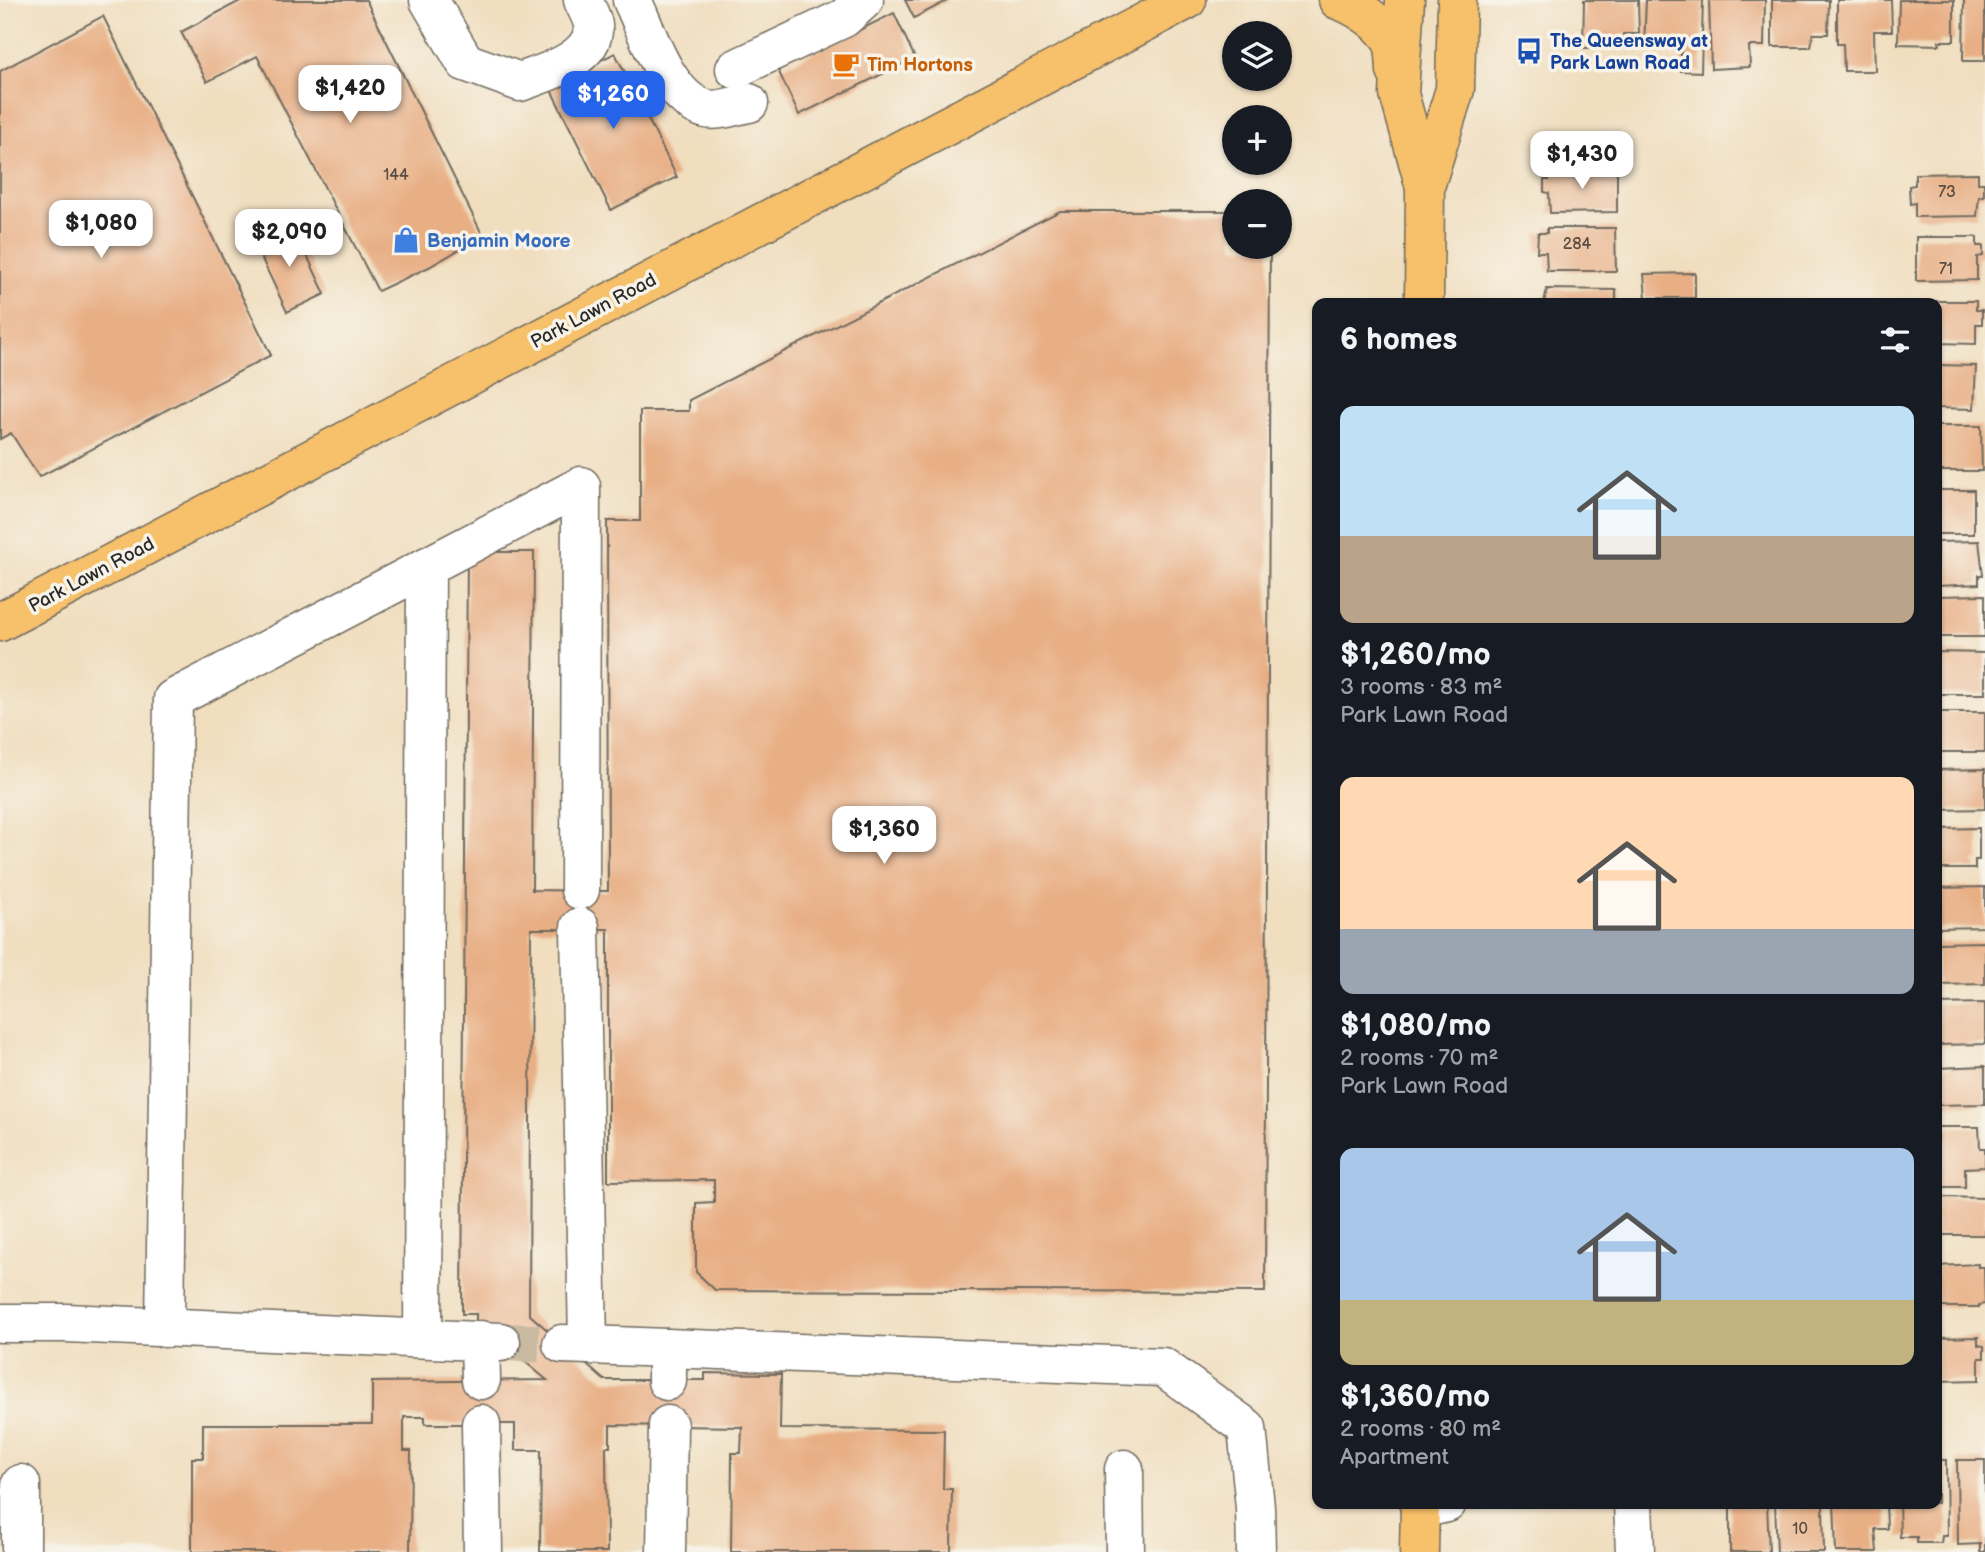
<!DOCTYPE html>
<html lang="en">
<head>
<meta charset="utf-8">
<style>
  body { margin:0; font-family:"Balsamiq Sans",sans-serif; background:#242831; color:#f1f3f6; height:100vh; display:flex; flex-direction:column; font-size:26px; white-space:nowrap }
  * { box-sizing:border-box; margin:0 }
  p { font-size:23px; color:#9ea1a6 }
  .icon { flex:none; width:38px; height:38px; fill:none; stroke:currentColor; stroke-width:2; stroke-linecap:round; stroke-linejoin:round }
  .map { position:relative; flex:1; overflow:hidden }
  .drawer { position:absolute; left:1312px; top:298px; width:630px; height:1211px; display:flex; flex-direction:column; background:#171b24; border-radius:14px; box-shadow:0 2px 5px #0004 }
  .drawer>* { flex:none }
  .fabs { position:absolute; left:1222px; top:21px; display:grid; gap:14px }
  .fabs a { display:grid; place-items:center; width:70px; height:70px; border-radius:50%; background:#171b24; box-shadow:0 2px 5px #0004; font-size:35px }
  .price { position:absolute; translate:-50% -60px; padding:0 16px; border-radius:14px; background:#fff; color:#222; font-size:23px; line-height:46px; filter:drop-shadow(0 2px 4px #0008) }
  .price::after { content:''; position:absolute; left:50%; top:42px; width:21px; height:16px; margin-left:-10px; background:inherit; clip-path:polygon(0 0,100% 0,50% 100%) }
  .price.on { background:#2563eb; color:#fff }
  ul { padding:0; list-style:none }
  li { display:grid; align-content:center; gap:14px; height:371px; padding:0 28px }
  li span { display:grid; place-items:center; height:217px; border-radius:14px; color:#555 }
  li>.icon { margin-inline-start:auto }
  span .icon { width:126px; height:126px; fill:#fffc; stroke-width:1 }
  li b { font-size:30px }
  h2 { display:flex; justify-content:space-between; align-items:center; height:84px; padding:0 28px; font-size:30px }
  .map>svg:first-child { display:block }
</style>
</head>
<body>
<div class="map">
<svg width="1985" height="1552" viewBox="0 0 1985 1552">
  <rect width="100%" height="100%" fill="#f7f3e8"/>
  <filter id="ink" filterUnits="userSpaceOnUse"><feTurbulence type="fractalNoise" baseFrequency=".0143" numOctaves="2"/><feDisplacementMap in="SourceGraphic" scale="14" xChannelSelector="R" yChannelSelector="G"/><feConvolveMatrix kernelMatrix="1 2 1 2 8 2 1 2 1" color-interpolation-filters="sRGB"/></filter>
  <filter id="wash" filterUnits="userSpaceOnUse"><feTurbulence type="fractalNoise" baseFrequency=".00686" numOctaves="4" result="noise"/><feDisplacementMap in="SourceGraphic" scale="28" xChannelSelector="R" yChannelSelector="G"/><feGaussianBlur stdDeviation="1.57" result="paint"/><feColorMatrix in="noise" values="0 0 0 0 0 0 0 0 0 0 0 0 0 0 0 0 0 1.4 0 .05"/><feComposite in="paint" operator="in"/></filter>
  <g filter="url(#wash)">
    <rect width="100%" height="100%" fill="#f0debf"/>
    <g id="blocks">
      <!-- building -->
      <g fill="#e8ae84">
        <path d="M242,0H366L483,236L429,267L378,291L257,56L207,82L181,32Z"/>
        <path d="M905,0H949L914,18Z"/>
        <path d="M1584,0H1638L1639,34H1623V47L1583,48Z"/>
        <path d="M1646,0H1703L1701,72L1681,71V49L1644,48Z"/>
        <path d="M1709,0H1765L1764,46H1749L1750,67L1711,69Z"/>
        <path d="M1772,0H1829L1828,34H1813L1811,47H1772Z"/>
        <path d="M1837,0H1891L1892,31H1874L1875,71H1844L1843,44H1837Z"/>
        <path d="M1899,0H1954V41H1939L1940,45L1898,44Z"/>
        <path d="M1964,0H1985V61H1963Z"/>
        <path d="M894,13L915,58L799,115L778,70Z"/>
        <path d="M103,16L271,355L39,477L11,433L0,439V71Z"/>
        <path d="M615,53L677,177L611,210L549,86Z"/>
        <path d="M1617,170V212L1550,213L1549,193L1544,192V180H1549V171Z"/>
        <path d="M1978,173V183H1984V196H1979L1977,216L1915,217V203L1910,204L1909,186L1915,185V174Z"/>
        <path d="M1060,211H1234V247H1270L1265,1292L715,1290L696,1272V1203L714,1202V1180L608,1181V929H531L529,1314L604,1380H705V1373L781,1374L780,1429L944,1430L943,1489H952L951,1552H731L732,1453H741L742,1427L610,1425V1447H606L607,1552H540L541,1450H515V1424H425V1417H404V1451H411L410,1552H192V1458H203V1424H372V1382L547,1380L476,1321V1314H462L467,552H534L532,890L608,891L607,521H640V411H689V400Z"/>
        <path d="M275,227L283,243L298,236L325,294L287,312L252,238Z"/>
        <path d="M1547,228H1615L1616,271H1547L1546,252H1537L1538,233H1547Z"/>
        <path d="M1916,237H1977V246H1983V256L1977,257V280L1916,281Z"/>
        <path d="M1695,273V298H1646L1644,274Z"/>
        <path d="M1547,289L1616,290V303H1544Z"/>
        <path d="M1937,301H1976V310H1982V324H1976V344L1937,343Z"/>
        <path d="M1937,365L1976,366L1974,409L1937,408Z"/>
        <path d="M1937,426H1981L1982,471H1937Z"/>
        <path d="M1937,474H1939L1940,490H1974V534H1937Z"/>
        <path d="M1979,541L1983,575H1979V584L1937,586V542Z"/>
        <path d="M1985,595V637H1937V596Z"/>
        <path d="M1937,652L1985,653V694H1937Z"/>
        <rect x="1937" y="712" width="48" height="40"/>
        <path d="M1985,769V809L1937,810V770Z"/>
        <path d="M1979,828V860H1975V869H1937V829Z"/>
        <path d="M1985,887V927L1937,928V888Z"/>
        <path d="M1985,942V984L1937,985V943Z"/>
        <path d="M1985,1003V1044L1937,1045V1004Z"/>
        <path d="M1985,1066V1104L1937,1105V1068Z"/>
        <path d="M1937,1127H1979L1980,1148H1985V1167L1965,1168V1187H1937Z"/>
        <path d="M1937,1197L1985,1198V1235H1937Z"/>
        <path d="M1978,1264V1267H1984L1985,1304L1979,1305V1307H1937V1266Z"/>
        <path d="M1978,1337V1345L1984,1346V1358H1979V1380L1937,1381V1338Z"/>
        <path d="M1937,1460H1946L1947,1536H1942L1941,1543H1917V1537H1900L1899,1503H1937Z"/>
        <path d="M1957,1460H1985V1552H1980V1544L1958,1545Z"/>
        <path d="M1730,1503H1767L1769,1552H1730Z"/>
        <path d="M1775,1503H1823L1824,1552H1777Z"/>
        <path d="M1834,1503H1886L1887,1529H1875L1877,1552H1836Z"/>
      </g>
    </g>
  </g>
  <g filter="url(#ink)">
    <use href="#blocks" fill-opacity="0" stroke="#706a5f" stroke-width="2"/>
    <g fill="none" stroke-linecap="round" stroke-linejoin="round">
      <!-- minor-tunnel -->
      <path stroke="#c9baa1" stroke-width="38" stroke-dasharray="38 19" stroke-linecap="butt" d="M501,1342L562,1344"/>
      <!-- minor casing -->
      <g stroke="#706a5f" stroke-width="41">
        <g id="minor">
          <path d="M429,0L465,62L520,82C544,73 596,59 593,25C592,17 586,8 583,0"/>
          <path d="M632,0C648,33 667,99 706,109C718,112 737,105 749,103"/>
          <path d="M735,69L844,18L864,0"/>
          <path d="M426,567L581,486L580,890"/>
          <path d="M580,927L588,1344"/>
          <path d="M0,1323H66L501,1342"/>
          <path d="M165,1328L173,699L426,567L423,1338"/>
          <path d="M480,1340L481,1380"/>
          <path d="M562,1344L1163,1367L1247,1428L1255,1507L1256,1552"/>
          <path d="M667,1381V1348"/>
          <path d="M481,1424L483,1552"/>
          <path d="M1124,1469L1125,1552"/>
          <path d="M21,1484V1552"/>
          <path d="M1633,1503L1635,1552"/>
          <path d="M1420,1509L1447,1503"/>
          <path d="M666,1552L668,1425"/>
        </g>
      </g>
      <!-- major casing -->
      <g stroke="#706a5f" stroke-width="41">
        <g id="major">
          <path d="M1338,0C1356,6 1384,24 1392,42C1396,50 1395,63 1396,71"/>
          <path d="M1405,0L1399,94L1425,187L1424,303"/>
          <path d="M1425,187L1455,89L1457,0"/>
          <path d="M0,622L1187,0"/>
          <path d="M1419,1552L1420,1503"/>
        </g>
      </g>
      <!-- minor -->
      <use href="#minor" stroke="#fff" stroke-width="38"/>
      <!-- major -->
      <use href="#major" stroke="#f7c06b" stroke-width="38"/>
    </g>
  </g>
  <!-- icons -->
  <defs>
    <g id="bus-bare" transform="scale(2.1)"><path d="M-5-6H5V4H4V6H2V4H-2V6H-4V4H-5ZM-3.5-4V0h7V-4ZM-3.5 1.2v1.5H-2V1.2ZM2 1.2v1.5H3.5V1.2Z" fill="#1a4fb4" stroke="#f7f3e8" stroke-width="2.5" paint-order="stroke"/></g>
    <g id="cafe-bare" transform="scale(2.1)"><path d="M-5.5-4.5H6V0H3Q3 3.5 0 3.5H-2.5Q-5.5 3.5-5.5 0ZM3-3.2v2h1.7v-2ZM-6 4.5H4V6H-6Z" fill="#e8710a" stroke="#f7f3e8" stroke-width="2.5" paint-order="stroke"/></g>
    <g id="shop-bare" transform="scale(2.1)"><path d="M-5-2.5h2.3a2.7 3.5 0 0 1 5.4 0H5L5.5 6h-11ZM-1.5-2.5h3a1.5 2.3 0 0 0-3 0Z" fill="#3f7fe0" stroke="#f7f3e8" stroke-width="2.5" paint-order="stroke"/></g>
  </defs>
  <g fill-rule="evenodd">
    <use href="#bus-bare" x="1529" y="51"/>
    <use href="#cafe-bare" x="846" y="64"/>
    <use href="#shop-bare" x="406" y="240"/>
  </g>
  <g text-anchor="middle" stroke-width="7" stroke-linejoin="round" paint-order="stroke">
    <!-- number labels -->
    <g font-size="16" fill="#5a4c41">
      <text x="396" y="180">144</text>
      <text x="1947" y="197">73</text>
      <text x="1577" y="249">284</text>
      <text x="1946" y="274">71</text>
      <text x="1800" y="1534">10</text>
    </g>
    <!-- transit labels -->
    <g font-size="19" font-weight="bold" fill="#164399" stroke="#f7f3e8" text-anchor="start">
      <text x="1550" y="47">The Queensway at<tspan x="1550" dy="22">Park Lawn Road</tspan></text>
    </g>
    <!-- food labels -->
    <g font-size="19" font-weight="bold" fill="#c56008" stroke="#f7f3e8" text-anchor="start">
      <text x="867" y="71">Tim Hortons</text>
    </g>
    <!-- shop labels -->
    <g font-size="19" font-weight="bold" fill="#366cbe" stroke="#f7f3e8" text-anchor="start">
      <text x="427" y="247">Benjamin Moore</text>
    </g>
    <!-- street labels -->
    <g font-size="19" fill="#2b2b2b" stroke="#f7f3e8">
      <text transform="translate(593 310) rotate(-28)" y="7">Park Lawn Road</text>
      <text transform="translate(91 574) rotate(-28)" y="7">Park Lawn Road</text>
    </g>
  </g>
</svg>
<div class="fabs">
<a><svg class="icon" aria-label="layers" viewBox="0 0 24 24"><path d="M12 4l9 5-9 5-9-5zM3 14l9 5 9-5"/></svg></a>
<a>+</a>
<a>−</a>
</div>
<b class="price" style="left:350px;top:125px">$1,420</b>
<b class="price on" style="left:613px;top:131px">$1,260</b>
<b class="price" style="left:1582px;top:191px">$1,430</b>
<b class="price" style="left:101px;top:260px">$1,080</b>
<b class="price" style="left:289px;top:269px">$2,090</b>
<b class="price" style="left:884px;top:866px">$1,360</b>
<section class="drawer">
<h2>6 homes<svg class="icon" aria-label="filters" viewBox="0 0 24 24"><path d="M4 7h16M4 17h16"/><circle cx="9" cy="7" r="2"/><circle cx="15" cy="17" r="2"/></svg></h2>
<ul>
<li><span style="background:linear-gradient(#bfe0f5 60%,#b9a48a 0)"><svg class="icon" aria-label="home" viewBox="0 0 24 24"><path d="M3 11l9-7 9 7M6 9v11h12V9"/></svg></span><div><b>$1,260/mo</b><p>3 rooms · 83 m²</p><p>Park Lawn Road</p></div></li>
<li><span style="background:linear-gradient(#ffd9b3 70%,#9aa5b1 0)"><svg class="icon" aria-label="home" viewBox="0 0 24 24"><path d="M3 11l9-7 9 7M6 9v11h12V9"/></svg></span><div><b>$1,080/mo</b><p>2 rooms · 70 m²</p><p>Park Lawn Road</p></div></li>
<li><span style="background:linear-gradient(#a9c7e8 70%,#c2b280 0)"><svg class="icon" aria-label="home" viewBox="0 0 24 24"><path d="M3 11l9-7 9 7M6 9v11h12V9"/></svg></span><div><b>$1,360/mo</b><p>2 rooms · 80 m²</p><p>Apartment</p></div></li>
</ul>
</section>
</div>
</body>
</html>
